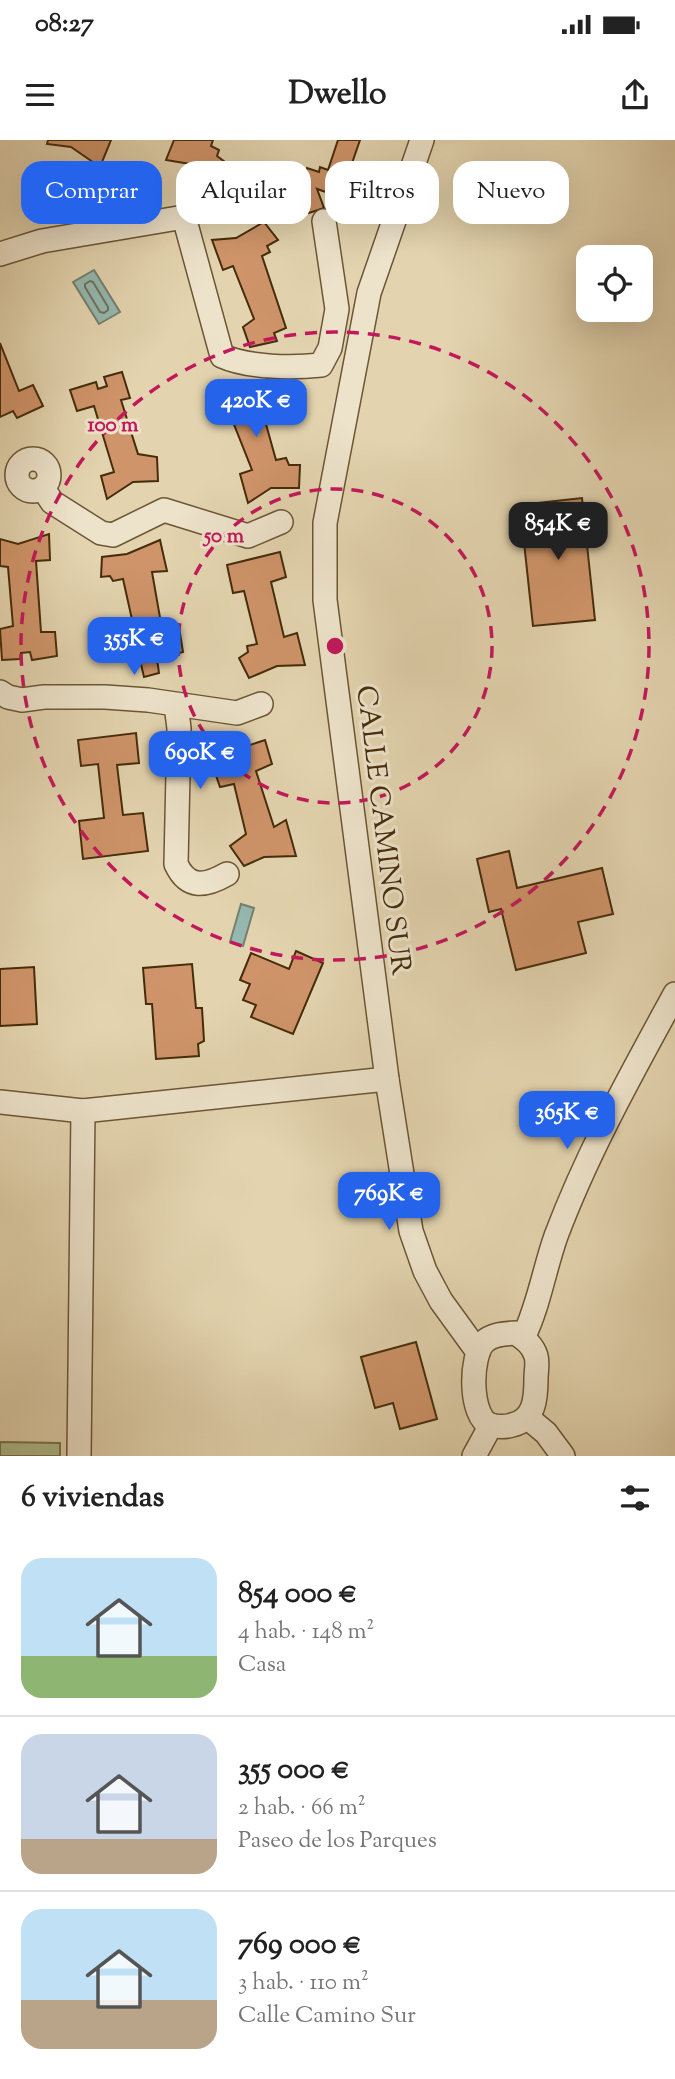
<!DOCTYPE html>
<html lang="es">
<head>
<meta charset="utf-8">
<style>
  body { margin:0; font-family:"Sorts Mill Goudy",serif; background:#f6f6f6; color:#222; height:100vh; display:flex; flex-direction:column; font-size:26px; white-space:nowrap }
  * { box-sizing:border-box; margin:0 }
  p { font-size:23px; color:#767676 }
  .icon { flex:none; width:38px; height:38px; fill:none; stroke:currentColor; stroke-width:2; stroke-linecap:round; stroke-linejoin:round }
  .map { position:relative; height:1316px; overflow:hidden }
  .details { display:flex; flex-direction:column; background:#fff; flex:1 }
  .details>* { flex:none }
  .guide { position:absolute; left:21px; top:21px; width:634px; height:63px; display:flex; gap:14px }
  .fabs { position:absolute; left:576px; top:105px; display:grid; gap:14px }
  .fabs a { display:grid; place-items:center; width:77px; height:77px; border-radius:14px; background:#fff; box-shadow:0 7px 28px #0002; font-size:35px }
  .price { position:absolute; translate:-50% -60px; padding:0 16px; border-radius:14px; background:#2563eb; color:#fff; font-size:23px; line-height:46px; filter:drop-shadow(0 2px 4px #0008) }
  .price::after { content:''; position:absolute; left:50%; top:42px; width:21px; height:16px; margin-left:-10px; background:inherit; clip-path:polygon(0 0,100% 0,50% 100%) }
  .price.on { background:#222; color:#fff }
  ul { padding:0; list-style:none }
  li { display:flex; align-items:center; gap:21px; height:175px; padding:0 21px }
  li+li { border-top:2px solid #e0e0e0 }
  li span { display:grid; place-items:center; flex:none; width:196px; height:140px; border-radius:21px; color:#555 }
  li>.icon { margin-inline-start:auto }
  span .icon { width:84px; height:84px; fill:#fffc; stroke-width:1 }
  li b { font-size:30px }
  h2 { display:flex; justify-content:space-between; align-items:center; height:84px; padding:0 21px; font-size:30px }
  .tag { padding:0 24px; border-radius:21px; background:#fff; box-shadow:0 7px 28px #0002; font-size:24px; line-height:63px }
  .tag.on { background:#2563eb; color:#fff }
  .status { display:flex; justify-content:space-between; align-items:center; height:49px; padding:0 35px; background:#fff; direction:ltr }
  .status svg { height:19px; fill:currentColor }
  header { display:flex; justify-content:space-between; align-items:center; height:91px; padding:0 21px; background:#fff; font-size:32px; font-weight:800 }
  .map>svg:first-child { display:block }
</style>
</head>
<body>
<div class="status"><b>08:27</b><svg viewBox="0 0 49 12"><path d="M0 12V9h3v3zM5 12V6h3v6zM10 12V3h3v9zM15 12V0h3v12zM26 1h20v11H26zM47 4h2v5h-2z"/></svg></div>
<header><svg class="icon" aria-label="menu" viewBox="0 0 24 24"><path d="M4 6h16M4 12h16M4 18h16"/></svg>Dwello<svg class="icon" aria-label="share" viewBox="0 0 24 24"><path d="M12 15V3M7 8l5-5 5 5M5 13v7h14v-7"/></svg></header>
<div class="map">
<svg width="675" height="1316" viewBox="0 0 675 1316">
  <rect width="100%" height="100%" fill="#e3d4af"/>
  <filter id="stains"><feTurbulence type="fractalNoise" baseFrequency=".00286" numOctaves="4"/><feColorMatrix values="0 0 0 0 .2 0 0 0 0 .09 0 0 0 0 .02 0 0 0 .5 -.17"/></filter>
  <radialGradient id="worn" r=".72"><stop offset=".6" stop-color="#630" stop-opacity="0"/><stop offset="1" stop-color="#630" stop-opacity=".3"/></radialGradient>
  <!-- green -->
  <path fill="#afbd8e" stroke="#7a744d" stroke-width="2" d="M0,1302L60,1303V1316H0Z"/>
  <!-- water -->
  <g fill="#95b8af" stroke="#75806e" stroke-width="2">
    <path d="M94,130L120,172L99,184L73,142Z"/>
    <path d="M241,764L254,768L243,806L230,802Z"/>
  </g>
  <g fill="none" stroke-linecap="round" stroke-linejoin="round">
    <!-- shore -->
    <path stroke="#6e725e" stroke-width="2" d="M90,141L93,142L108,167V170L104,173L100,172L85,147V144Z"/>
  </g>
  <!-- building -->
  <g fill="#cf9469" stroke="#462c0c" stroke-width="2">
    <path d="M48,0H111L100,27L71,7L47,4Z"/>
    <path d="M174,0H213L211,6L219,10L217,16L225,22L212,41L190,24L166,20Z"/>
    <path d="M338,0H360L350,29L364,33L355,62L317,49L324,68L309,73L300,49L307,28L319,32L320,27L328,30Z"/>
    <path d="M264,82L278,100L267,106L270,112L262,116L286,188L274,193L277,201L250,207L243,187L254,179L233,126L223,130L212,100L236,98Z"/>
    <path d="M0,203L19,251L33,245L43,266L17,278L13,271L0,277Z"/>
    <path d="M122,232L130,258L121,260L138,314L157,317L158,341L133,342L107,359L101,336L114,332L94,266L77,271L70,250L96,242L98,249L107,246L104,237Z"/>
    <path d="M268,239L275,266L262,270L276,320L286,318L289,325H300L299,348H271L248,363L240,334L252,330L231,277L220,281L212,257L238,247L241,253L247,251L245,246Z"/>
    <path d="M582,358L595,480L533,486L520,365Z"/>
    <path d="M49,394L50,420L36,421L41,492H55L57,516L32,520L30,512L21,513L20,519L2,520L0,489L13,486L8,427L0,426V399L18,404Z"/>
    <path d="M160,400L167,431L152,432L162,489L179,487L183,512L157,519L159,533L144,537L140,520L129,523L124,495L135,493L123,439L113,441L110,436L101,437L102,417L127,414Z"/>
    <path d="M280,412L286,437L271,442L284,497L297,493L305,525L277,526L249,538L239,518L248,512L247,506L257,504L244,451L233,453L227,425Z"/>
    <path d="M136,593L139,623L117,625L123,675L143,673L148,711L83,719L79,681L104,678L98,624L81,626L78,600Z"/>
    <path d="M265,600L272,624L256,631L274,687L286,680L296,716L264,717L244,726L230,706L246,694L234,644L220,647L210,618Z"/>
    <path d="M509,711L517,748L602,728L613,774L578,782L586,813L516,830L501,769L489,772L477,719Z"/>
    <path d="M296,811L323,823L293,894L251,877L256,865L243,860L250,844L240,840L251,813L289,829Z"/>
    <path d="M192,824L196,868H202L204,901L198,904L199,916L156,919L152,864H146L143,828Z"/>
    <path d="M34,827L37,884L0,886V829Z"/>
    <path d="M416,1202L437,1279L400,1289L393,1263L375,1268L361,1217Z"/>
  </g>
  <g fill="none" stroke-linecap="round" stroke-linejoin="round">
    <!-- minor casing -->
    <g stroke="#6d5635" stroke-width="26">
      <g id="minor">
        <path d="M422,0L369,153L325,383V460L387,939L411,1091L425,1131L441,1161L478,1212"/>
        <path d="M0,114L42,101L184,77L222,216C249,228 293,228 321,225L330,208L337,169L324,81"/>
        <circle cx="33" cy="335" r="16"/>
        <path d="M43,348L52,362L101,393L113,395L164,370L248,396L281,382"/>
        <path d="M0,552L8,557L22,560L44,557H105L148,560L237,573L261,564"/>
        <path d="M176,565L179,588L176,724C188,750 206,746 227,734"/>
        <path d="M0,962L83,971L387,939"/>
        <path d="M515,1193C524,1198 533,1206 536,1216C538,1223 536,1232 536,1238C536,1258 535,1280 512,1285C507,1287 496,1287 490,1285C469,1276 470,1216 484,1202C492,1194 504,1194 515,1193Z"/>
        <path d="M523,1198C539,1165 544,1130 556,1096C588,1011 632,933 675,854"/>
        <path d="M528,1278L546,1293L563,1316"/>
        <path d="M79,1316L83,971"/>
        <path d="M474,1316L491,1285"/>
      </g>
    </g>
    <!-- minor -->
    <use href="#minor" stroke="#ede3cb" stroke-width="23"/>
  </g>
  <!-- distance rings -->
  <g fill="none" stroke="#c2185b" stroke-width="3.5" stroke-dasharray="12 9">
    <circle cx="335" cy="506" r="157"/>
    <circle cx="335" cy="506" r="314"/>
  </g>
  <g text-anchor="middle" stroke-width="6" stroke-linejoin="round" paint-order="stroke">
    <!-- street labels -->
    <g font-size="28" fill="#462c0c" stroke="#ede3cb">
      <text transform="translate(385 690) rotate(83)" y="10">CALLE CAMINO SUR</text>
    </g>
  </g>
  <circle cx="335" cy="506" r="10" fill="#c2185b" stroke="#ede3cb" stroke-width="3.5"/>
  <g font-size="21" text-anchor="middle" font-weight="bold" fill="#c2185b" stroke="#ede3cb" stroke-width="6" stroke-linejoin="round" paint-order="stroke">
    <text x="113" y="291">100 m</text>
    <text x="224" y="402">50 m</text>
  </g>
  <rect width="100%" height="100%" filter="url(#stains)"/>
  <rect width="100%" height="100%" fill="url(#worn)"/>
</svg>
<div class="fabs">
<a><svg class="icon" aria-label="locate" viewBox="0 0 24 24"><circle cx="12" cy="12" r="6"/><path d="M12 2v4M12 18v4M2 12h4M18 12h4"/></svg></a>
</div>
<b class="price" style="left:256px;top:299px">420K €</b>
<b class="price on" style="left:558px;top:422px">854K €</b>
<b class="price" style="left:134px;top:537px">355K €</b>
<b class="price" style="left:200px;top:651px">690K €</b>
<b class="price" style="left:567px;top:1011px">365K €</b>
<b class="price" style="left:389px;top:1092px">769K €</b>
<div class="guide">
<a class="tag on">Comprar</a>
<a class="tag">Alquilar</a>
<a class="tag">Filtros</a>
<a class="tag">Nuevo</a>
</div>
</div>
<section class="details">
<h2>6 viviendas<svg class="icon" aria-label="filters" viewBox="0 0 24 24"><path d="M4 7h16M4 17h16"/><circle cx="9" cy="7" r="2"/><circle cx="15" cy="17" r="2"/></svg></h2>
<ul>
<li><span style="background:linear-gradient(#bfe0f5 70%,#8fb573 0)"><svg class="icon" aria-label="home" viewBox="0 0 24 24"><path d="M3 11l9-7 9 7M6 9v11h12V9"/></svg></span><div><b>854 000 €</b><p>4 hab. · 148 m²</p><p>Casa</p></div></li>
<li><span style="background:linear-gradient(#c9d6e8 75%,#b9a48a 0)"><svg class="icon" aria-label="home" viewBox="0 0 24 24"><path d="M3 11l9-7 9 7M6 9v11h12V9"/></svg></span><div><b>355 000 €</b><p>2 hab. · 66 m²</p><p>Paseo de los Parques</p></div></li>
<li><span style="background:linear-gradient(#bfe0f5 65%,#b9a48a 0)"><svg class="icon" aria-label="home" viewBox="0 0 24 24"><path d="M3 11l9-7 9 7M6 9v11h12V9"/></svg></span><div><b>769 000 €</b><p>3 hab. · 110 m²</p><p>Calle Camino Sur</p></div></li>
</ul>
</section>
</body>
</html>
